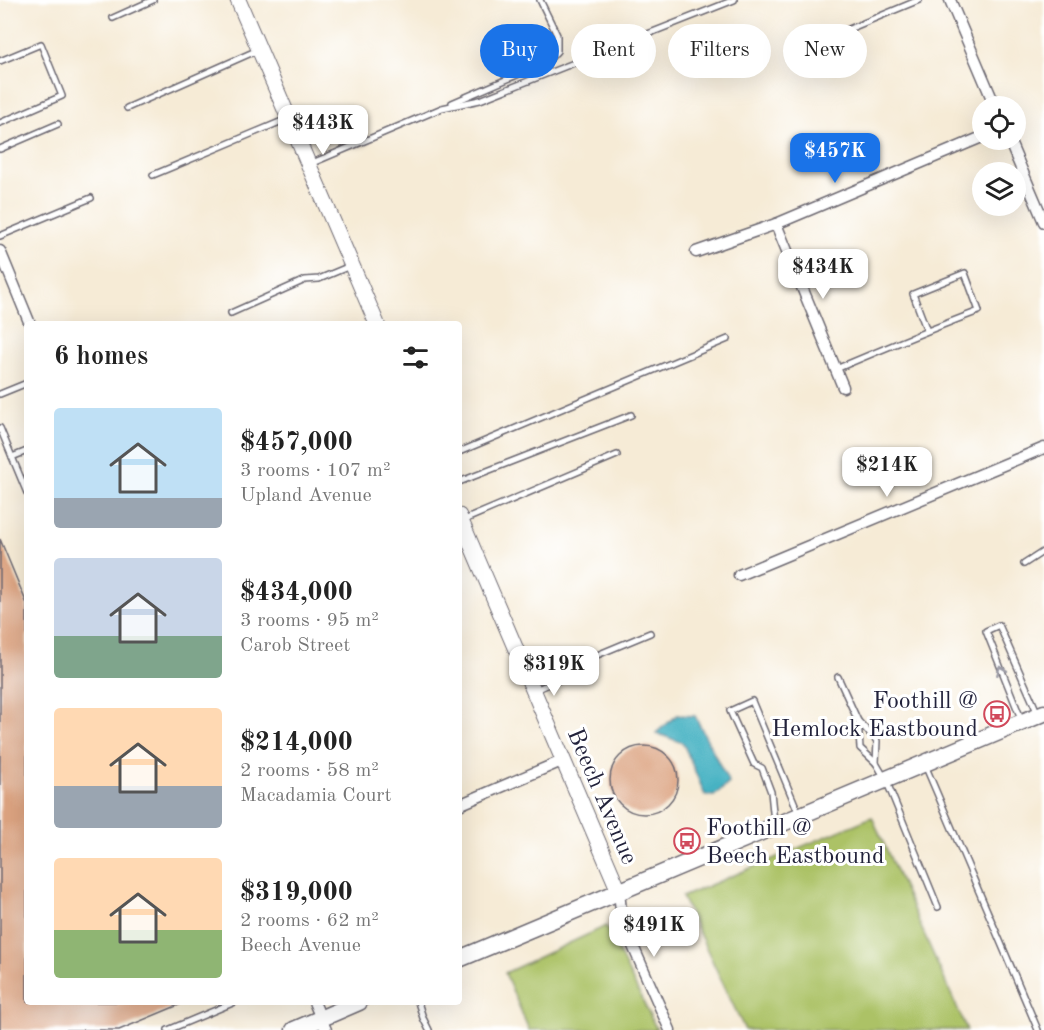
<!DOCTYPE html>
<html lang="en">
<head>
<meta charset="utf-8">
<style>
  body { margin:0; font-family:"Old Standard TT",serif; background:#f2f2f2; color:#222; height:100vh; display:flex; flex-direction:column; font-size:22px; white-space:nowrap }
  * { box-sizing:border-box; margin:0 }
  p { font-size:20px; color:#767676 }
  .icon { flex:none; width:33px; height:33px; fill:none; stroke:currentColor; stroke-width:2; stroke-linecap:round; stroke-linejoin:round }
  .map { position:relative; flex:1; overflow:hidden }
  .side { position:absolute; left:24px; top:321px; width:438px; height:684px; display:flex; flex-direction:column; background:#fff; border-radius:6px; box-shadow:0 6px 24px #0002 }
  .side>* { flex:none }
  .hud { position:absolute; left:480px; top:24px; width:474px; height:54px; display:flex; gap:12px }
  .tools { position:absolute; left:972px; top:96px; display:grid; gap:12px }
  .tools a { display:grid; place-items:center; width:54px; height:54px; border-radius:50%; background:#fff; box-shadow:0 6px 24px #0002; font-size:30px }
  .price { position:absolute; translate:-50% -51px; padding:0 14px; border-radius:12px; background:#fff; color:#222; font-size:20px; line-height:39px; filter:drop-shadow(0 2px 3px #0008) }
  .price::after { content:''; position:absolute; left:50%; top:36px; width:18px; height:14px; margin-left:-9px; background:inherit; clip-path:polygon(0 0,100% 0,50% 100%) }
  .price.active { background:#1a73e8; color:#fff }
  ul { padding:0; list-style:none }
  li { display:flex; align-items:center; gap:18px; height:150px; padding:0 30px }
  li span { display:grid; place-items:center; flex:none; width:168px; height:120px; border-radius:6px; color:#555 }
  li>.icon { margin-inline-start:auto }
  span .icon { width:72px; height:72px; fill:#fffc; stroke-width:1 }
  li b { font-size:26px }
  h2 { display:flex; justify-content:space-between; align-items:center; height:72px; padding:0 30px; font-size:26px }
  .pill { padding:0 21px; border-radius:27px; background:#fff; box-shadow:0 6px 24px #0002; font-size:21px; line-height:54px }
  .pill.active { background:#1a73e8; color:#fff }
  .map>svg:first-child { display:block }
</style>
</head>
<body>
<div class="map">
<svg width="1044" height="1030" viewBox="0 0 1044 1030">
  <rect width="100%" height="100%" fill="#fff"/>
  <filter id="ink" filterUnits="userSpaceOnUse"><feTurbulence type="fractalNoise" baseFrequency=".0167" numOctaves="2"/><feDisplacementMap in="SourceGraphic" scale="12" xChannelSelector="R" yChannelSelector="G"/><feConvolveMatrix kernelMatrix="1 2 1 2 8 2 1 2 1" color-interpolation-filters="sRGB"/></filter>
  <filter id="wash" filterUnits="userSpaceOnUse"><feTurbulence type="fractalNoise" baseFrequency=".008" numOctaves="4" result="noise"/><feDisplacementMap in="SourceGraphic" scale="24" xChannelSelector="R" yChannelSelector="G"/><feGaussianBlur stdDeviation="1.35" result="paint"/><feColorMatrix in="noise" values="0 0 0 0 0 0 0 0 0 0 0 0 0 0 0 0 0 1.4 0 .05"/><feComposite in="paint" operator="in"/></filter>
  <g filter="url(#wash)">
    <rect width="100%" height="100%" fill="#f6ebd6"/>
    <!-- green -->
    <g fill="#acc266" stroke="#677250" stroke-width="1.5">
      <path d="M872,817L967,1030H745L682,897Z"/>
      <path d="M606,926L657,1030H529L505,973Z"/>
    </g>
    <!-- water -->
    <path fill="#46b2c3" stroke="#346a7f" stroke-width="1.5" d="M677,715L695,716L729,783L714,796L705,795L683,743L656,733Z"/>
    <g id="blocks">
      <!-- building -->
      <g fill="#dca380">
        <path d="M0,539L27,604V1002H186L119,1030H0Z"/>
        <circle cx="644" cy="780" r="34"/>
      </g>
    </g>
  </g>
  <g filter="url(#ink)">
    <use href="#blocks" fill-opacity="0" stroke="#6c6871" stroke-width="1.5"/>
    <g fill="none" stroke-linecap="round" stroke-linejoin="round">
      <!-- service casing -->
      <g stroke="#6c6871" stroke-width="8">
        <g id="service">
          <path d="M113,18L153,0"/>
          <path d="M796,51L919,0"/>
          <path d="M0,61L41,44L62,96L0,123"/>
          <path d="M452,103L547,62L557,51V35L540,0"/>
          <path d="M127,108L258,50"/>
          <path d="M0,149L58,124"/>
          <path d="M310,164L442,108L480,100L734,0"/>
          <path d="M153,175L287,119"/>
          <path d="M0,236L91,198"/>
          <path d="M231,313L305,280L319,279L350,266"/>
          <path d="M836,369C883,349 931,329 979,311L965,273L913,294L927,331"/>
          <path d="M0,394L27,383"/>
          <path d="M0,428L27,493"/>
          <path d="M459,452L728,339"/>
          <path d="M12,457L27,451"/>
          <path d="M459,482L631,415"/>
          <path d="M464,520L617,455"/>
          <path d="M1024,564L1044,551"/>
          <path d="M838,677L858,721L877,741L876,763"/>
          <path d="M535,690L583,669L590,658L650,633"/>
          <path d="M858,721L860,748L876,763L886,780L938,907"/>
          <path d="M1022,721L986,631L999,625L1038,714"/>
          <path d="M925,765L1038,1030"/>
          <path d="M774,822L771,792L762,768L754,764L730,711L752,701L799,814"/>
          <path d="M418,1002L423,1018L429,1030"/>
          <path d="M168,1030L235,1002"/>
        </g>
      </g>
      <!-- minor casing -->
      <g stroke="#6c6871" stroke-width="13">
        <g id="minor">
          <path d="M950,0L995,106"/>
          <path d="M1009,140L1044,222"/>
          <path d="M776,224L843,387"/>
          <path d="M0,251L30,324"/>
          <path d="M696,252L776,224L982,137"/>
          <path d="M739,575L1044,448"/>
          <path d="M459,805L564,760"/>
          <path d="M619,891L622,921L670,1030"/>
          <path d="M314,1002L326,1030"/>
        </g>
      </g>
      <!-- secondary casing -->
      <g stroke="#6c6871" stroke-width="17">
        <g id="secondary">
          <path d="M238,0L377,324"/>
          <path d="M459,516L619,891"/>
        </g>
      </g>
      <!-- primary casing -->
      <g stroke="#6c6871" stroke-width="19">
        <g id="primary">
          <path d="M459,959L1044,713"/>
          <path d="M294,1030L359,1002"/>
        </g>
      </g>
      <!-- service -->
      <use href="#service" stroke="#fff" stroke-width="5"/>
      <!-- minor -->
      <use href="#minor" stroke="#fff" stroke-width="10"/>
      <!-- secondary -->
      <use href="#secondary" stroke="#fff" stroke-width="15"/>
      <!-- primary -->
      <use href="#primary" stroke="#fff" stroke-width="16"/>
    </g>
    <!-- one-way arrows -->
    <defs><path id="oneway-chevron" d="M-2-3.5L2.5 0L-2 3.5" fill="none" stroke-width="1.6" stroke-linecap="round" stroke-linejoin="round" transform="scale(1.5)"/></defs>
    <use stroke="#9c9ca7" href="#oneway-chevron" transform="translate(1001 670) rotate(-112)"/>
  </g>
  <!-- icons -->
  <defs>
    <g id="bus-ring" transform="scale(1.35)"><circle r="9.5" fill="#fff" stroke="#d1495b" stroke-width="1.5"/><path d="M-5-6H5V4H4V6H2V4H-2V6H-4V4H-5ZM-3.5-4V0h7V-4ZM-3.5 1.2v1.5H-2V1.2ZM2 1.2v1.5H3.5V1.2Z" fill="#d1495b"/></g>
  </defs>
  <g fill-rule="evenodd">
    <use href="#bus-ring" x="997" y="714"/>
    <use href="#bus-ring" x="687" y="841"/>
  </g>
  <g text-anchor="middle" stroke-width="6" stroke-linejoin="round" paint-order="stroke">
    <!-- poi labels -->
    <g font-size="24" fill="#22223b" stroke="#fff" text-anchor="end">
      <text x="978" y="708">Foothill @<tspan x="978" dy="28">Hemlock Eastbound</tspan></text>
      <text x="706" y="835" text-anchor="start">Foothill @<tspan x="706" dy="28">Beech Eastbound</tspan></text>
    </g>
    <!-- street labels -->
    <g font-size="24" fill="#22223b" stroke="#fff">
      <text transform="translate(603 796) rotate(67)" y="8">Beech Avenue</text>
    </g>
  </g>
</svg>
<div class="tools">
<a><svg class="icon" aria-label="locate" viewBox="0 0 24 24"><circle cx="12" cy="12" r="6"/><path d="M12 2v4M12 18v4M2 12h4M18 12h4"/></svg></a>
<a><svg class="icon" aria-label="layers" viewBox="0 0 24 24"><path d="M12 4l9 5-9 5-9-5zM3 14l9 5 9-5"/></svg></a>
</div>
<b class="price" style="left:323px;top:156px">$443K</b>
<b class="price active" style="left:835px;top:184px">$457K</b>
<b class="price" style="left:823px;top:300px">$434K</b>
<b class="price" style="left:887px;top:498px">$214K</b>
<b class="price" style="left:554px;top:697px">$319K</b>
<b class="price" style="left:654px;top:958px">$491K</b>
<div class="hud">
<a class="pill active">Buy</a>
<a class="pill">Rent</a>
<a class="pill">Filters</a>
<a class="pill">New</a>
</div>
<section class="side">
<h2>6 homes<svg class="icon" aria-label="filters" viewBox="0 0 24 24"><path d="M4 7h16M4 17h16"/><circle cx="9" cy="7" r="2"/><circle cx="15" cy="17" r="2"/></svg></h2>
<ul>
<li><span style="background:linear-gradient(#bfe0f5 75%,#9aa5b1 0)"><svg class="icon" aria-label="home" viewBox="0 0 24 24"><path d="M3 11l9-7 9 7M6 9v11h12V9"/></svg></span><div><b>$457,000</b><p>3 rooms · 107 m²</p><p>Upland Avenue</p></div></li>
<li><span style="background:linear-gradient(#c9d6e8 65%,#7fa58c 0)"><svg class="icon" aria-label="home" viewBox="0 0 24 24"><path d="M3 11l9-7 9 7M6 9v11h12V9"/></svg></span><div><b>$434,000</b><p>3 rooms · 95 m²</p><p>Carob Street</p></div></li>
<li><span style="background:linear-gradient(#ffd9b3 65%,#9aa5b1 0)"><svg class="icon" aria-label="home" viewBox="0 0 24 24"><path d="M3 11l9-7 9 7M6 9v11h12V9"/></svg></span><div><b>$214,000</b><p>2 rooms · 58 m²</p><p>Macadamia Court</p></div></li>
<li><span style="background:linear-gradient(#ffd9b3 60%,#8fb573 0)"><svg class="icon" aria-label="home" viewBox="0 0 24 24"><path d="M3 11l9-7 9 7M6 9v11h12V9"/></svg></span><div><b>$319,000</b><p>2 rooms · 62 m²</p><p>Beech Avenue</p></div></li>
</ul>
</section>
</div>
</body>
</html>
